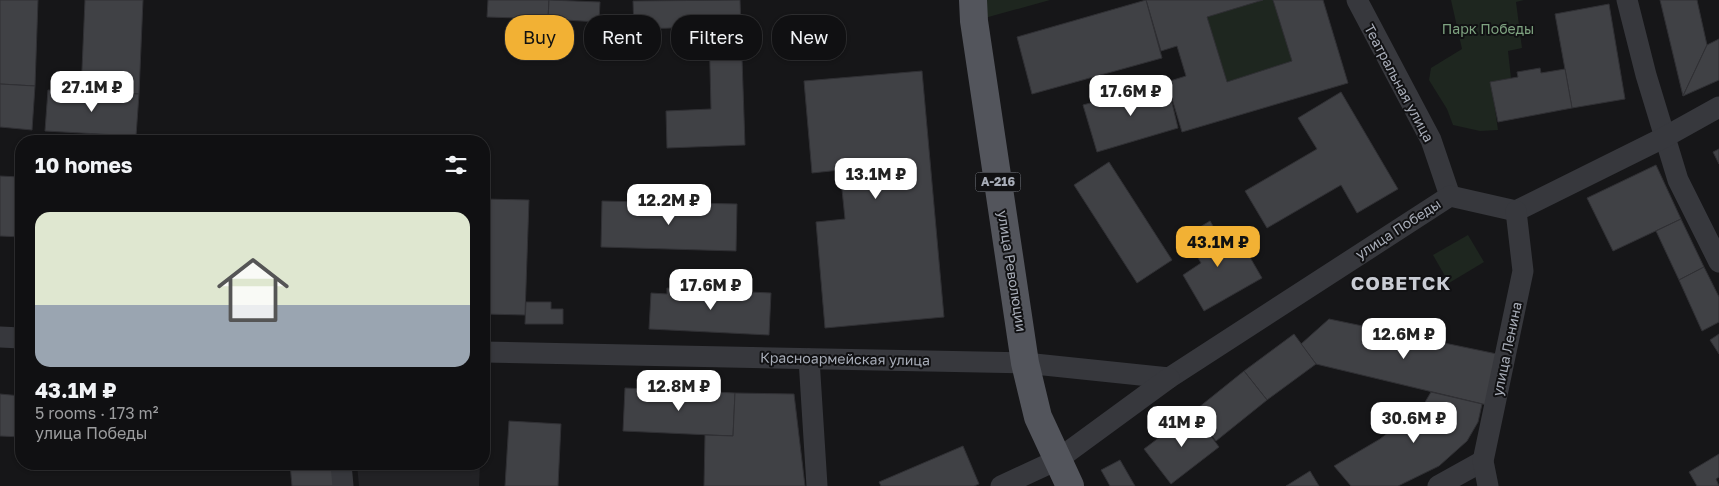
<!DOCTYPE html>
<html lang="en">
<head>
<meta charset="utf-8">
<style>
  body { margin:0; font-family:"Golos Text",sans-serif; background:#19191b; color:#f1f3f6; height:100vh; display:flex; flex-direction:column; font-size:19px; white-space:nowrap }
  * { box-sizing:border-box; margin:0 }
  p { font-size:16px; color:#9c9d9f }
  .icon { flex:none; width:28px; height:28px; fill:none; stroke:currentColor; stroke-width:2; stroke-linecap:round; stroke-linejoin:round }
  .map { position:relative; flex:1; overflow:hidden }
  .drawer { position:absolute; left:15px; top:135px; width:475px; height:335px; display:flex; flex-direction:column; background:#101012; border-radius:20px; box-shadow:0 1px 4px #0004,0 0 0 1px #303032 }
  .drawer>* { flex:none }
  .top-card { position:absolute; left:505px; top:15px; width:475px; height:45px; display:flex; gap:10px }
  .price { position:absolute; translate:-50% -42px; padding:0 11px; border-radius:10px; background:#fff; color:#222; font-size:16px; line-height:32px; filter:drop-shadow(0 1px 2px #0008) }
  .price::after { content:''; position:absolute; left:50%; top:30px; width:15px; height:11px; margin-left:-8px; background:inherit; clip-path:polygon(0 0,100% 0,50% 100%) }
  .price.current { background:#f2b134; color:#111 }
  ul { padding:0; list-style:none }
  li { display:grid; align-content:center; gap:10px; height:265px; padding:0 20px }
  li span { display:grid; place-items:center; height:155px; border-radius:15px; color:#555 }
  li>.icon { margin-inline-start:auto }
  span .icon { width:90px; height:90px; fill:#fffc; stroke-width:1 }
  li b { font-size:21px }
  h2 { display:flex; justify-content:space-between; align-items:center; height:60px; padding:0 20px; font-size:21px }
  .chip { padding:0 18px; border-radius:20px; background:#101012; box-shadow:0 1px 4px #0004,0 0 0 1px #303032; font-size:18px; line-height:45px }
  .chip.current { background:#f2b134; color:#111 }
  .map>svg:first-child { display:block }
</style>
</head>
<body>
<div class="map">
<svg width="1719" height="486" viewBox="0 0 1719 486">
  <rect width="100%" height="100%" fill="#161618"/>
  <!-- built -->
  <path fill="#222225" d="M357,464H480L479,486H359Z"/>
  <!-- green -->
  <g fill="#1e261f">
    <path d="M973,0H1050L974,21Z"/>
    <path d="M1263,0H1273L1292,61L1227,82L1207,17Z"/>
    <path d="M1451,0H1524L1516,2L1522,48L1508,51L1511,78L1491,82L1498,130L1480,131L1453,125L1447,109L1429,80L1431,68L1462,49Z"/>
    <path d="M1468,235L1484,262L1449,283L1433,255Z"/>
  </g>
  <!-- building -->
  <g fill="#404145" stroke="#303034">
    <path d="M0,0H38L35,86L0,84Z"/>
    <path d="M85,0H143L139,94L81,92Z"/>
    <path d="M488,0H549L548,19L487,17Z"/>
    <path d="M549,0L600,2L599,22L548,19Z"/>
    <path d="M740,0L745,145L667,148L666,111L711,109L709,27L634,29L633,1Z"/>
    <path d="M1146,0H1263L1207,17L1227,82L1292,61L1273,0H1323L1348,83L1182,132L1167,82L1186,76L1177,46L1161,51Z"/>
    <path d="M1146,0L1162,58L1032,94L1017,37Z"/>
    <path d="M1660,0H1697L1707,45L1683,96Z"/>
    <path d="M1609,4L1625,99L1572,108L1555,14Z"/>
    <path d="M1719,39V80L1683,96L1707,45Z"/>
    <path d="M1540,68L1541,73L1565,69L1572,108L1498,122L1490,82L1518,77L1517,72Z"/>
    <path d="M922,71L944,317L825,328L816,222L845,219L840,170L812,173L804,81Z"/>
    <path d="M1167,82L1178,128L1097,152L1083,105Z"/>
    <path d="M0,84L35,86L32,130L0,127Z"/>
    <path d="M48,90L139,94L136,136L45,131Z"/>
    <path d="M1341,92L1398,189L1357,213L1341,185L1267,228L1245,191L1317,149L1298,118Z"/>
    <path d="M1719,149V164L1713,152Z"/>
    <path d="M1109,162L1172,260L1137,283L1074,185Z"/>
    <path d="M1656,165L1681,219L1613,251L1587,198Z"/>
    <path d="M0,176L21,177V237L0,236Z"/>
    <path d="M484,199L529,200L525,315L484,314Z"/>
    <path d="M602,201L737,204L736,251L601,247Z"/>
    <path d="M1681,219L1704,267L1679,280L1656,231Z"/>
    <path d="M1210,221L1226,248L1240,240L1262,278L1204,311L1183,275L1201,263L1185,236Z"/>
    <path d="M1704,267L1719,297V322L1702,331L1679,280Z"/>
    <path d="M667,288L771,293L769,335L649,329L651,293L667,294Z"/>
    <path d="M526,302H551V309H563V324H525Z"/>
    <path d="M1329,319L1497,354L1487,405L1316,364L1301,344Z"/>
    <path d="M1294,334L1316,364L1267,400L1244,371Z"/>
    <path d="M1719,334V354L1710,340Z"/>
    <path d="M1244,371L1267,400L1216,441L1193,412Z"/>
    <path d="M625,388L735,393L733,436L623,431Z"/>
    <path d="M1431,392L1482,404L1478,422L1467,441L1439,466L1398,486H1351L1334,466L1380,439L1424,404Z"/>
    <path d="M735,393L794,394L805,486H704L705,435L733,436Z"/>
    <path d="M0,394L21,396V437L0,436Z"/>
    <path d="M1193,412L1219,447L1171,484L1144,449Z"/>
    <path d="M509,421L561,424L558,486H505Z"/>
    <path d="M963,446L979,484L974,486H881L879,482Z"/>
    <path d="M1719,454V477L1716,479L1719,486H1697L1689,472Z"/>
    <path d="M1120,460L1135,486H1110L1101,470Z"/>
    <path d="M290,464H332L334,486H292Z"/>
    <path d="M1310,471L1319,486H1286Z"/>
  </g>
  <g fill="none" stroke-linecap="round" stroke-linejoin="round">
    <!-- minor -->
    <g stroke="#37383d" stroke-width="21">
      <path d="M1357,0L1431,140L1450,196"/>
      <path d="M1627,0L1646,75L1678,180L1719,262"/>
      <path d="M0,337L21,338"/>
      <path d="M484,352L1025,363L1169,378L1450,196L1516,211L1665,137L1719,107"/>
      <path d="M809,359L817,486"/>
      <path d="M341,464L343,486"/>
      <path d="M1001,486L1057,460L1169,378"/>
      <path d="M1438,486L1483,461"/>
      <path d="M1488,486L1483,461L1523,271L1516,211"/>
    </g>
    <!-- primary -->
    <path stroke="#53555c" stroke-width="28" d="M973,0L974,21L1025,363L1038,417L1070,486"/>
  </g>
  <g text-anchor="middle" stroke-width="4" stroke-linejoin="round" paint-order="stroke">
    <!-- shield labels -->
    <rect fill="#111113" stroke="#7b7e86" stroke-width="1" x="975.5" y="172.5" width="45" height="19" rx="4"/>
    <g font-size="12" font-weight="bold" fill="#a8adb8">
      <text x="998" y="186">А-216</text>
    </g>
    <!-- park labels -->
    <g font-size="14" fill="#7fa381" stroke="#111113">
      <text x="1488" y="34">Парк Победы</text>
    </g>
    <!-- street labels -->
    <g font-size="14" fill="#a8adb8" stroke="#111113">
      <text transform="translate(1399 83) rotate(62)" y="5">Театральная улица</text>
      <text transform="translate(1398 229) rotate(-33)" y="5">улица Победы</text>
      <text transform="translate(1012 271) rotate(81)" y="5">улица Революции</text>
      <text transform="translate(1507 349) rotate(-78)" y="5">улица Ленина</text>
      <text transform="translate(845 359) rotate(1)" y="5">Красноармейская улица</text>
    </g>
    <!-- district labels -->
    <g font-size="19" font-weight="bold" letter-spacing="1" fill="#c9ccd4" stroke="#111113">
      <text x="1401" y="290">СОВЕТСК</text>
    </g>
  </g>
</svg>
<b class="price" style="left:92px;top:113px">27.1M ₽</b>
<b class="price" style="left:1131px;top:117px">17.6M ₽</b>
<b class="price" style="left:876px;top:200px">13.1M ₽</b>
<b class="price" style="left:669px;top:226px">12.2M ₽</b>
<b class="price current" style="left:1218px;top:268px">43.1M ₽</b>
<b class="price" style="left:711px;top:311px">17.6M ₽</b>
<b class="price" style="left:1404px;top:360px">12.6M ₽</b>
<b class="price" style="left:679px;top:412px">12.8M ₽</b>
<b class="price" style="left:1414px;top:444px">30.6M ₽</b>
<b class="price" style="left:1182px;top:448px">41M ₽</b>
<div class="top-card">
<a class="chip current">Buy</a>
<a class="chip">Rent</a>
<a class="chip">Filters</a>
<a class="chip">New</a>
</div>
<section class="drawer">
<h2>10 homes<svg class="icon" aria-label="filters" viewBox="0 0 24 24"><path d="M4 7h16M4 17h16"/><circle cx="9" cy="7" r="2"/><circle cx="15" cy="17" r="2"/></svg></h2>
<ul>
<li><span style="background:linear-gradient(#dfe7d0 60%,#9aa5b1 0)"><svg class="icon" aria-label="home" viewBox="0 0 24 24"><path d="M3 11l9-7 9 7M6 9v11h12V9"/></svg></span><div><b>43.1M ₽</b><p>5 rooms · 173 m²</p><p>улица Победы</p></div></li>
</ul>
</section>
</div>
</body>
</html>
